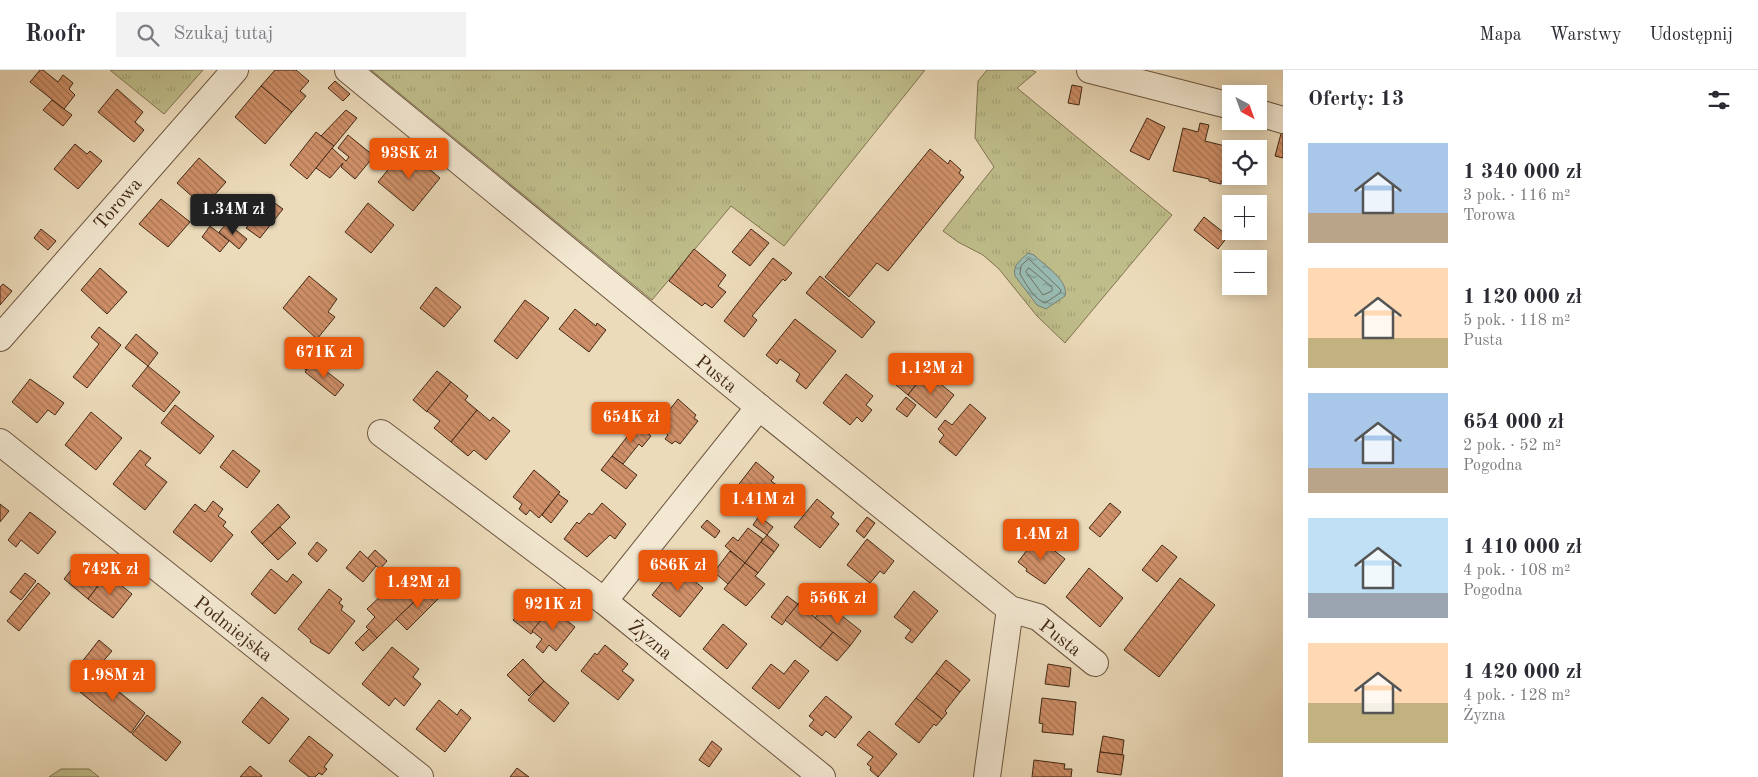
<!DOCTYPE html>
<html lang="pl">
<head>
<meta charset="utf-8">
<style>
  body { margin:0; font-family:"Old Standard TT",serif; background:#f2f2f3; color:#2b2b33; height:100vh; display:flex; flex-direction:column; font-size:19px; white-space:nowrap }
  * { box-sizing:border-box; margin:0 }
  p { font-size:16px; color:#7c7c81 }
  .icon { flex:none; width:28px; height:28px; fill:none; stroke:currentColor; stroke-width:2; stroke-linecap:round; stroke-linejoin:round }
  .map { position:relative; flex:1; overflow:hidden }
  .panel { display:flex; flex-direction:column; background:#fff; width:475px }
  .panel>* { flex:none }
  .needle { width:32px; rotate:139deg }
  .tools { position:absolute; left:1222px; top:15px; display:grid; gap:10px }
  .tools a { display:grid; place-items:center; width:45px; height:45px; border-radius:0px; background:#fff; box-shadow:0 2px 12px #0003; font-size:25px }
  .price { position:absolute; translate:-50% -42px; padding:0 11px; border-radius:5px; background:#ea580c; color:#fff; font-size:16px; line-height:32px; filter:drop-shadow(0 1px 2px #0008) }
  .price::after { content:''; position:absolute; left:50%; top:30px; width:15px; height:11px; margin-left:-8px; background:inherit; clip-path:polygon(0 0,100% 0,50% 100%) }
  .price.current { background:#222; color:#fff }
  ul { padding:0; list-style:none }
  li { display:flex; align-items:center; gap:15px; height:125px; padding:0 25px }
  li span { display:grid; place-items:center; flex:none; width:140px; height:100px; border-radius:0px; color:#555 }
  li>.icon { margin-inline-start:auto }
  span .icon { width:60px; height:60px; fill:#fffc; stroke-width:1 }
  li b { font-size:21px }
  h2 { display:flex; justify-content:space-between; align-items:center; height:60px; padding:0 25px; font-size:21px }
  header { display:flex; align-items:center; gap:30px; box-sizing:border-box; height:70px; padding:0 25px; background:#fff; border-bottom:1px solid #e1e1e2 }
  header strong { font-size:24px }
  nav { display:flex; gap:28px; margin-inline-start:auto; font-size:18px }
  .search { width:350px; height:45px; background:#f2f2f3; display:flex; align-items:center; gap:12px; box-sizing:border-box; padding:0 18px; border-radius:0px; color:#7c7c81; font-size:19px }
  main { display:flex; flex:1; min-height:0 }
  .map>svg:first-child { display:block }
</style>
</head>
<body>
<header>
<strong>Roofr</strong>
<div class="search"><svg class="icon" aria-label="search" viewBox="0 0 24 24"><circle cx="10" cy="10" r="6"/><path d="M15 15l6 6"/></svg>Szukaj tutaj</div>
<nav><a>Mapa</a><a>Warstwy</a><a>Udostępnij</a></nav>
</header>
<main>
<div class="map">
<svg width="1283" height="707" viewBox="0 0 1283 707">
  <defs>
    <pattern id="grass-tufts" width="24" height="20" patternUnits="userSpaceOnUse" patternTransform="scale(1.25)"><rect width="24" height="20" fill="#bfbe8b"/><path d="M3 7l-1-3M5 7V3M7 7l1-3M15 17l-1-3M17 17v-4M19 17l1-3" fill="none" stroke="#a5a377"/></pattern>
    <pattern id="water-ripples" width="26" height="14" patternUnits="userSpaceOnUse" patternTransform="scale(1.25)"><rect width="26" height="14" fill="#99bbb2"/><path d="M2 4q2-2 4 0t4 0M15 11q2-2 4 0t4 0" fill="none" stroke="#7e9890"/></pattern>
    <pattern id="building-back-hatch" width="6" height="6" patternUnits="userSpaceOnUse" patternTransform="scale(1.25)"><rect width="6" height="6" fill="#cf9069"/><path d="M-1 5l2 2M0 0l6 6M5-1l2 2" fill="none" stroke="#aa7655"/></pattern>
  </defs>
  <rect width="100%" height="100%" fill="#ecdbba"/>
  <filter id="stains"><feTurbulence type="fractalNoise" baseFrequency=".004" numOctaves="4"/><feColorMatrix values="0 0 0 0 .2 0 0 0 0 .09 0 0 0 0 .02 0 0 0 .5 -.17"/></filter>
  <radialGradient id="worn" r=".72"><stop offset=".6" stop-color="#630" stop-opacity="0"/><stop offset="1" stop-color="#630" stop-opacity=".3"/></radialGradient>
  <!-- grass -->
  <g fill="url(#grass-tufts)" stroke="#817451">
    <path d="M110,0H203L164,44Z"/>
    <path d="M371,0H925L784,176L731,136L652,230Z"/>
    <path d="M987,0H1031L1036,2L1017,18L1172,145L1065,273L1037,246L999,199L983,185L958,172L943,161L994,97L975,68L978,11Z"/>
  </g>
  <!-- park -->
  <path fill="#bfbe8b" stroke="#817451" d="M61,699H89L99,707H49Z"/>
  <!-- water -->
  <path fill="url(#water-ripples)" stroke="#778174" d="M1028,183L1034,185C1044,195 1069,210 1065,226L1046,239L1037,235L1015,206C1012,195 1021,190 1028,183Z"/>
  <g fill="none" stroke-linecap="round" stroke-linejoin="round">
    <!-- shore -->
    <g stroke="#6e7264" stroke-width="1">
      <path d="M1029,189L1061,220L1060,223L1045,233C1034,229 1026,214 1020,204L1021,196Z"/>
      <path d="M1029,198L1052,217V221L1043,225L1026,202Z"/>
    </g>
  </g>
  <!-- building -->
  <g fill="url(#building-back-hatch)" stroke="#432917">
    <path d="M40,0H43L58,12L63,5L73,13L69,19L75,25L64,39L30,12Z"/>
    <path d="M275,0H296L309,11L300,21L306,26L292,42L261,16Z"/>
    <path d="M335,11L350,24L343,31L328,18Z"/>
    <path d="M1072,15L1082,17L1079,35L1068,33Z"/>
    <path d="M261,16L292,42L265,74L235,47Z"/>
    <path d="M117,19L143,42L135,52L144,60L134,72L98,42Z"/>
    <path d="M52,30L72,45L63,56L43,40Z"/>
    <path d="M346,40L357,48L334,76L321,66Z"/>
    <path d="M1147,48L1165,57L1149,90L1130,81Z"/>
    <path d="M1200,53L1209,55L1205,71L1237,79H1231V106H1236L1234,114L1221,111V114L1209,111V109L1173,101L1183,58L1198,62Z"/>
    <path d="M1282,60H1283V88L1275,86Z"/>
    <path d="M316,62L334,76L307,109L290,95Z"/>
    <path d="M348,65L374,86L355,109L341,97L343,93L330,108L316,98L332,78L346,91L349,87L338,78Z"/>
    <path d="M75,74L87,84L90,81L102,91L78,119L54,99Z"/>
    <path d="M405,79L440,108L413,141L378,112Z"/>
    <path d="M930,79L948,94L950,90L961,100L959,103L964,107L888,201L877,193L849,227L825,207Z"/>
    <path d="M199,88L226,112L204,137L177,113Z"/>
    <path d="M265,126L283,139L260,168L246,158L261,139L257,136Z"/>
    <path d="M161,129L190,152L168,177L139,154Z"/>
    <path d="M368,133L394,155L371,183L345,162Z"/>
    <path d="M1204,147L1228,166L1218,179L1194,160Z"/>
    <path d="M227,153L247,169L239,179L219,162Z"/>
    <path d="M210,156L229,171L220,182L202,167Z"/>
    <path d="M41,159L56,171L48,180L34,168Z"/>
    <path d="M751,159L769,173L750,196L732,182Z"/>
    <path d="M694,179L726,205L718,216L726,222L712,238L705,233L702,236L669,211Z"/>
    <path d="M773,188L792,203L785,211L783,209L752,246L757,250L744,267L724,251Z"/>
    <path d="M100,198L127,222L107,244L81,220Z"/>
    <path d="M309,206L337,229L328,242L335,247L317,269L283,238Z"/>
    <path d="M820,206L875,252L862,268L806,223Z"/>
    <path d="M3,214L12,221L0,235V217Z"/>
    <path d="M436,217L461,237L444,257L420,238Z"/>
    <path d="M525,230L549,248L517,289L494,271Z"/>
    <path d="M575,239L596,256L597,253L606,260L589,282L559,259Z"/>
    <path d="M795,249L836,281L806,319L796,311L800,304L780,289L777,294L766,285Z"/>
    <path d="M99,257L121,275L87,318L73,307L99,274L91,267Z"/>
    <path d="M136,264L158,283L148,296L125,278Z"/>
    <path d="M307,280L316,287L306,300L297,293Z"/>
    <path d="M909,286L927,300L908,325L890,310Z"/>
    <path d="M313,291L344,315L335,326L305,302Z"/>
    <path d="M148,296L180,322L164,342L132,316Z"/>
    <path d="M437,301L451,312L427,342L413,330Z"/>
    <path d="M926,302L954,325L936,348L908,325Z"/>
    <path d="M846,304L873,326L866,335L872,340L862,352L857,347L850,355L823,333Z"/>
    <path d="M30,309L64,333L55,345L48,340L37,353L12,332Z"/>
    <path d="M451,312L468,326L465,330L477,340L451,372L434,358L440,351L427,341Z"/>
    <path d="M906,327L916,335L907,347L896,339Z"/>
    <path d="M678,329L696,345L694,348L698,351L680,374L675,371L672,374L665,369L668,365L657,356Z"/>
    <path d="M970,334L986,348L956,386L939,372L944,365L938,359L945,350L952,355Z"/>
    <path d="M175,335L214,366L200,384L161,353Z"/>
    <path d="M477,340L490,351L493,347L510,361L486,390L474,380L468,386L451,372Z"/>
    <path d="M91,342L122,368L96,400L65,375Z"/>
    <path d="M637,354L651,366L642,377L639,374L623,394L612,386Z"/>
    <path d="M140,380L151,388L145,395L167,412L145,440L113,414Z"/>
    <path d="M233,380L260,401L247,418L220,397Z"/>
    <path d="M612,386L637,405L626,419L601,400Z"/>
    <path d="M756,392L774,407L771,411L778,416L760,438L736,418Z"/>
    <path d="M534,400L560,422L539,448L530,440L526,445L519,439L522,434L513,427Z"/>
    <path d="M558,424L568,431L551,453L542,445Z"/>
    <path d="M817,429L834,443L831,447L839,454L820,478L794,457Z"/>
    <path d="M213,431L223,439L218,446L226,452L223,456L233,465L211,492L173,462L195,434L205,442Z"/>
    <path d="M602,433L626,454L615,469L610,465L587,487L564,469L577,452L579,454L589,443L592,445Z"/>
    <path d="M1110,433L1121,442L1100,467L1089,458Z"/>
    <path d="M0,434L9,441L0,452Z"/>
    <path d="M278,434L290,447L262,474L251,462Z"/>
    <path d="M30,442L56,462L38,484L21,470L16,477L8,470Z"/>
    <path d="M759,446L773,457L767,465L753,455Z"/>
    <path d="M867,447L875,453L864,468L856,461Z"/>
    <path d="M707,450L720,461L715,468L701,457Z"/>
    <path d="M280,457L296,473L278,490L262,474Z"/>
    <path d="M748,458L763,469L745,493L725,476L733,467L738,471Z"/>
    <path d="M767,465L779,475L774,482L761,472Z"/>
    <path d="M1037,467L1065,489L1045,514L1026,501L1027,499L1018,492Z"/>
    <path d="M867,469L894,491L884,504L880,501L870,513L847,495Z"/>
    <path d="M317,472L327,480L317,492L308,484Z"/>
    <path d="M761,472L774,482L758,503L745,493Z"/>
    <path d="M1162,475L1177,487L1157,512L1142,500Z"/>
    <path d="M375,480L387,491L380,499L367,489Z"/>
    <path d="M360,481L376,496L363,512L346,498Z"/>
    <path d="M730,481L745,493L728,514L714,502Z"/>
    <path d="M83,485L107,504L88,529L64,509Z"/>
    <path d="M745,493L758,503L755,506L765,514L746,536L724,519Z"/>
    <path d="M675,496L703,518L680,547L652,525Z"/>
    <path d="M398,498L404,504L396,512L391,507Z"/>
    <path d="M1089,498L1123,528L1100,557L1066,527Z"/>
    <path d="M271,499L287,512L293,504L302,512L275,544L251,524Z"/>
    <path d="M25,503L36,511L21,530L10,522Z"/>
    <path d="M107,504L132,524L113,548L88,529Z"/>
    <path d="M404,504L423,523L377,568L366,557L375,547L367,539Z"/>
    <path d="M1180,508L1215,535L1159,607L1124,580Z"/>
    <path d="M38,513L50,523L19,561L7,551Z"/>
    <path d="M430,517L440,527L407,560L396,549Z"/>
    <path d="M329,519L342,529L339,533L343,536L341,540L355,551L329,584L310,572L311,570L298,559Z"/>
    <path d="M914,521L938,541L912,573L905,568L911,560L894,547Z"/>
    <path d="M535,523L553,537L531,564L513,550Z"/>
    <path d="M787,526L798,534L782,555L771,547Z"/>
    <path d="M804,526L810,530L803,539L798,534Z"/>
    <path d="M798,534L833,562L820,578L785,550Z"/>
    <path d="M827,534L861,561L850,576L815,548Z"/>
    <path d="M551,538L575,557L556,581L549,575L543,583L536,577L542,569L532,561Z"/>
    <path d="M723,554L747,574L727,599L703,579Z"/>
    <path d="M369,559L377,568L363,581L355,573Z"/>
    <path d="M833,562L850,576L837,591L820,578Z"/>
    <path d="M99,570L112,581L93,603L81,593Z"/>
    <path d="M605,575L628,594L622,601L634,610L618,630L581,601L595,583L597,585Z"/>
    <path d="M392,577L419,599L413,607L421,614L404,636L395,628L389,636L362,614Z"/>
    <path d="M523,589L544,611L529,626L507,605Z"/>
    <path d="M795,590L809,601L779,639L752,618L771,594L784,604Z"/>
    <path d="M946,590L970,610L960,622L936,603Z"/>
    <path d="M1048,594L1071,598L1069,617L1045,614Z"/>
    <path d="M95,603L110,615L114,610L122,616L118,621L145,643L131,663L80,622Z"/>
    <path d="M936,603L960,622L945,641L947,643L942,649L916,628Z"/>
    <path d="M544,611L569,633L554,652L528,630Z"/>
    <path d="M826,626L852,647L835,668L826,661L822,666L809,656L814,650L809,646Z"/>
    <path d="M262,627L289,649L269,674L242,652Z"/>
    <path d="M916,628L942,649L936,656L934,654L919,673L895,654Z"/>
    <path d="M1042,628L1076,632L1073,665L1042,662L1043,654L1039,653Z"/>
    <path d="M439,630L457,645L461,639L471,648L445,682L416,659Z"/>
    <path d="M147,645L181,672L166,691L132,664Z"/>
    <path d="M869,661L897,684L878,707L870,700L871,697L867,694L873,687L857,675Z"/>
    <path d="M309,666L333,685L324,697L327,699L322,705L319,703L315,707H309L289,691Z"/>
    <path d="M1103,666L1124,670L1122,685L1100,682Z"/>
    <path d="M712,671L722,679L709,697L699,690Z"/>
    <path d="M1100,682L1124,685L1121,705L1097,702Z"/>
    <path d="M1034,690L1065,694L1064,699H1072L1071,707H1032Z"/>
    <path d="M250,696L262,706L261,707H240Z"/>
    <path d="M517,698L529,707H510Z"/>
  </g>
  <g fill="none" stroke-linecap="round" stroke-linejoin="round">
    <!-- street casing -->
    <g stroke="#6d5640" stroke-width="28">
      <g id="street">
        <path d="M348,0L759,337L1010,539L1038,547L1095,593"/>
        <path d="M1090,0L1231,36"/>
        <path d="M1259,43L1283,50"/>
        <path d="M0,268L235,0"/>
        <path d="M381,363L604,531L822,707"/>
        <path d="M0,372L420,707"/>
        <path d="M604,531L759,337"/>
        <path d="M987,707L1010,539"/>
      </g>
    </g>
    <!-- street -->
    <use href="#street" stroke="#f3e8d2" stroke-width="26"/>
  </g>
  <g text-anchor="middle" stroke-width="4.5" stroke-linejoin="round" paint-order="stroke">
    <!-- street labels -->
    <g font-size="19" fill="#432917" stroke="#f3e8d2">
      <text transform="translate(117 133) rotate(-49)" y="7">Torowa</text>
      <text transform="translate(717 303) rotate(39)" y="7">Pusta</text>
      <text transform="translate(234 558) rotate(38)" y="7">Podmiejska</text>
      <text transform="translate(1061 567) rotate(38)" y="7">Pusta</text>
      <text transform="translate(651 569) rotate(39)" y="7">Żyzna</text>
    </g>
  </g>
  <rect width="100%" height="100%" filter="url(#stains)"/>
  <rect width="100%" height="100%" fill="url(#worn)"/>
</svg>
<div class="tools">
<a><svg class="needle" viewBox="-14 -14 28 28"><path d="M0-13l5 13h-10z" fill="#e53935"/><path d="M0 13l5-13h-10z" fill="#7c7c81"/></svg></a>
<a><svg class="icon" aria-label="locate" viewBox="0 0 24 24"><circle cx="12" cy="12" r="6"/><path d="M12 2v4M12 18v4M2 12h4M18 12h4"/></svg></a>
<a>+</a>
<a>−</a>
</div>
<b class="price" style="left:409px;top:110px">938K zł</b>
<b class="price current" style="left:233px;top:166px">1.34M zł</b>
<b class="price" style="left:324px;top:309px">671K zł</b>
<b class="price" style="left:931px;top:325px">1.12M zł</b>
<b class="price" style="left:631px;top:374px">654K zł</b>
<b class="price" style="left:763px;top:456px">1.41M zł</b>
<b class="price" style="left:1041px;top:491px">1.4M zł</b>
<b class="price" style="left:678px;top:522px">686K zł</b>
<b class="price" style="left:110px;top:526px">742K zł</b>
<b class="price" style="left:418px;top:539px">1.42M zł</b>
<b class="price" style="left:838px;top:555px">556K zł</b>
<b class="price" style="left:553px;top:561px">921K zł</b>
<b class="price" style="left:113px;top:632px">1.98M zł</b>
</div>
<section class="panel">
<h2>Oferty: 13<svg class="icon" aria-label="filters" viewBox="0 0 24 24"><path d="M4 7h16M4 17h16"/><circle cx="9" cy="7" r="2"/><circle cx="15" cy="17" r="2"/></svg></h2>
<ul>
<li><span style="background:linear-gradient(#a9c7e8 70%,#b9a48a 0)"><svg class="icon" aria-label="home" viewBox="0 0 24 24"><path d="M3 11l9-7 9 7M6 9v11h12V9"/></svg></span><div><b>1 340 000 zł</b><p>3 pok. · 116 m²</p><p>Torowa</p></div></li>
<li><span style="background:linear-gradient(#ffd9b3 70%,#c2b280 0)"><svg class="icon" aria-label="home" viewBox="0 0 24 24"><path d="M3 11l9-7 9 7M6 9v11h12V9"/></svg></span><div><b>1 120 000 zł</b><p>5 pok. · 118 m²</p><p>Pusta</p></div></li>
<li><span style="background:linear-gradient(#a9c7e8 75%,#b9a48a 0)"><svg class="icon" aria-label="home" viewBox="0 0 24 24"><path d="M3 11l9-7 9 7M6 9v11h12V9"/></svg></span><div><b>654 000 zł</b><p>2 pok. · 52 m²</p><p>Pogodna</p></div></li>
<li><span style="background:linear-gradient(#bfe0f5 75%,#9aa5b1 0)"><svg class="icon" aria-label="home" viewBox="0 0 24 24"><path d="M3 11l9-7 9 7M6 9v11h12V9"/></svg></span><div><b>1 410 000 zł</b><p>4 pok. · 108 m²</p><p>Pogodna</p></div></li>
<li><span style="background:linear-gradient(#ffd9b3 60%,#c2b280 0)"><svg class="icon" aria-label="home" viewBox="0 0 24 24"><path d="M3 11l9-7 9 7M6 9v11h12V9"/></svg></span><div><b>1 420 000 zł</b><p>4 pok. · 128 m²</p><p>Żyzna</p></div></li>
</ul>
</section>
</main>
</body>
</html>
